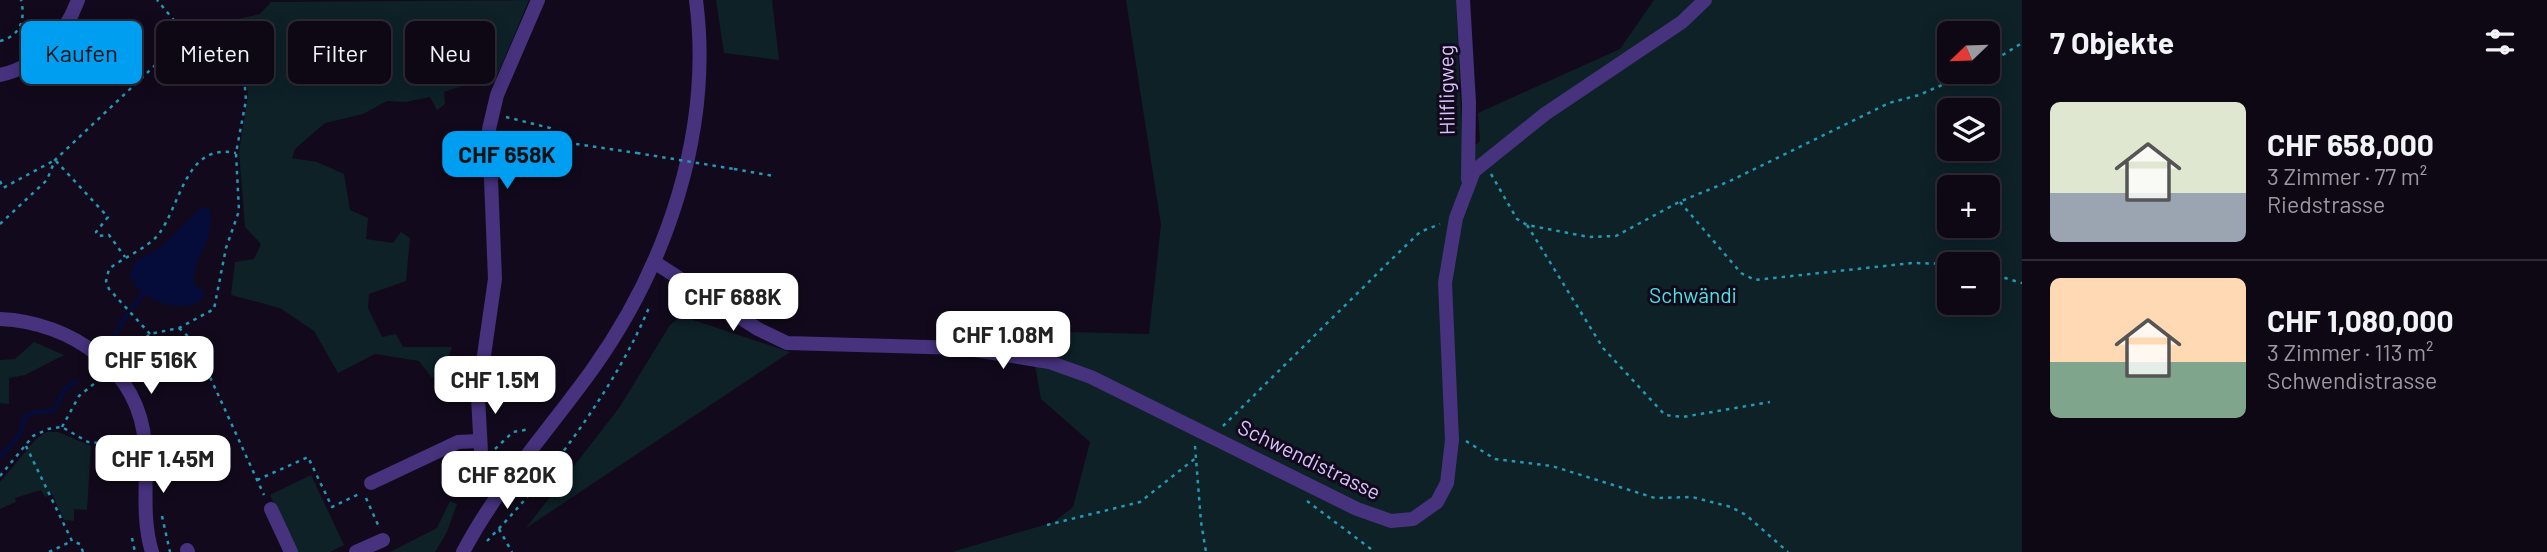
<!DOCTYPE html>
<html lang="de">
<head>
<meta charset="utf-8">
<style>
  body { margin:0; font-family:Barlow,sans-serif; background:#17111e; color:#f1f3f6; height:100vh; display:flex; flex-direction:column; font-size:26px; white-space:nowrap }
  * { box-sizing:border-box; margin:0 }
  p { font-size:23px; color:#9b9aa0 }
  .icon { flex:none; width:38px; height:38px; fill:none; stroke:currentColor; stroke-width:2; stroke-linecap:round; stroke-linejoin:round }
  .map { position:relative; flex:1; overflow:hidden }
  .sheet { display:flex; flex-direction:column; background:#0e0815; width:525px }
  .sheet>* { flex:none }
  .hud { position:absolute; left:21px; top:21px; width:665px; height:63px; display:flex; gap:14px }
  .needle { width:46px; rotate:247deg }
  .fabs { position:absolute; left:1937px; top:21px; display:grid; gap:14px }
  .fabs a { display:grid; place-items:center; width:63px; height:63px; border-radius:10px; background:#0e0815; box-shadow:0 4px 18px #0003,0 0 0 2px #2e2934; font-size:35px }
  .price { position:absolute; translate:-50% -60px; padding:0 16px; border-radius:14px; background:#fff; color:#222; font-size:23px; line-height:46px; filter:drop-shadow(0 2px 4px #0008) }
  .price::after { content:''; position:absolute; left:50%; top:42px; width:21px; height:16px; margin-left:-10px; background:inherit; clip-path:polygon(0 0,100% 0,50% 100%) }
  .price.on { background:#009ef0; color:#111 }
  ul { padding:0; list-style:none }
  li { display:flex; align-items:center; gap:21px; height:175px; padding:0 28px }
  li+li { border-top:2px solid #2e2934 }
  li span { display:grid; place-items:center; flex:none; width:196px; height:140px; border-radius:10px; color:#555 }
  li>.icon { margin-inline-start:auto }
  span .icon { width:84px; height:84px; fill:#fffc; stroke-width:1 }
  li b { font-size:30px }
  h2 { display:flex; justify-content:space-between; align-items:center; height:84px; padding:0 28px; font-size:30px }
  .tag { padding:0 24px; border-radius:10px; background:#0e0815; box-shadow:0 4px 18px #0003,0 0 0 2px #2e2934; font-size:24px; line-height:63px }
  .tag.on { background:#009ef0; color:#111 }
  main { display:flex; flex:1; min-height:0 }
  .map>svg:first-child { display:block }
</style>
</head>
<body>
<main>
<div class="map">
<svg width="2022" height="552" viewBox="0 0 2022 552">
  <rect width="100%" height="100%" fill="#120a1c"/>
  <!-- green -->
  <g fill="#0d2127" fill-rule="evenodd">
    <path d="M529,0L498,74L444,92L445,104L437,110L430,97L405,102L387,101L363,114L325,123L295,149L292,158L317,162L344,174L350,210L368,218L366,239L393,243L401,232L410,238L406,281L369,294L368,308L382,337L396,334L403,347H452L443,371L432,378L419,361L375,354L338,373L314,331L280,308L231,295L235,262L254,259L261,244L245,227L239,152L248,95L246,76L210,37V25L260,14L271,2Z"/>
    <path d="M716,0H772L779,60L724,53Z"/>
    <path d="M1126,0H1456L1463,155L1480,141L1478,113L1620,49L1654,0H2022V552H952L1054,522L1073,507L1090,442L1041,399L1029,331L1149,334L1161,225ZM1950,33H1988V72H1950ZM1950,110H1988V149H1950ZM1950,187H1988V226H1950ZM1950,264H1988V303H1950Z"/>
    <path d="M681,316L790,352L526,528L619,408L670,325Z"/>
    <path d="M34,342L64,355L25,375L9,378V404L0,403V360L15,359Z"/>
    <path d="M47,432H58L91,446L87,510L74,509V521L64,520L52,494L45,497L41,490L15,498L16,502L0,509V482L37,438Z"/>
    <path d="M311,475L344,545L330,552H297L270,495Z"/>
    <path d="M450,501L457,504L447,532L435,552H390L437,528Z"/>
  </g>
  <!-- water -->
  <path fill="#060c3a" d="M202,207L210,210C216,243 187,265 195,286L204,291V298C190,312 159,305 144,294C138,290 133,282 129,275L137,260L160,248Z"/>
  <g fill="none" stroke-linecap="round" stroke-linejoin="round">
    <!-- stream -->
    <g stroke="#060c3a" stroke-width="4.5">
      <path d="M132,308L143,294"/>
      <path d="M115,335L127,314"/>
      <path d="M0,457L20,434L25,417L35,412L53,411L65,389L75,382"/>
    </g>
    <!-- path -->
    <g stroke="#2599b3" stroke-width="2.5" stroke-dasharray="3.5 5" stroke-linecap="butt">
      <path d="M0,41C20,36 26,20 21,0"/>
      <path d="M1988,64L2022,43"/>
      <path d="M506,117L550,128L570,143L637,153"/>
      <path d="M734,169L774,176"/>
      <path d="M1491,174L1517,219L1527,225L1589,237L1616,236L1679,202L1730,181L1889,103L1919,95L1972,72"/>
      <path d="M0,181L3,188L55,160L108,217L96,232L98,236L109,235L125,257"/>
      <path d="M1680,202L1741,273L1755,280L1912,263L1956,264"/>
      <path d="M0,224L47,180L55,160L166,55"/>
      <path d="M1527,225L1603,348L1665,415L1683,417L1770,402"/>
      <path d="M1988,273L2022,283"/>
      <path d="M179,328L194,342L264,495"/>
      <path d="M150,334L109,289L106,281L109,269C124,257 146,249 158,235C181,206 185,142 236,153"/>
      <path d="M121,360L150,334L179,328L214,309L226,248L239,211L236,153L246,100L244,77L205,33L188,37L157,0"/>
      <path d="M1223,426L1392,259L1420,232L1440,224"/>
      <path d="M62,427L79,396L101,378"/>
      <path d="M1466,441L1495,459L1552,466L1655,498L1692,497L1731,507L1746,515L1788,552"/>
      <path d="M26,446L72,541L80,544L83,552"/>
      <path d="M1195,446L1201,522L1206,552"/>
      <path d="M495,449L513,432L530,429"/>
      <path d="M0,476L33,436L48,429L62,427L88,442L131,445"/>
      <path d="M257,480L308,457L332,507L361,493"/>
      <path d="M366,498L379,527"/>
      <path d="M1307,501L1375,552"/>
      <path d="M162,516L170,552"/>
      <path d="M1047,525L1140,502L1197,457"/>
      <path d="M499,529L512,552"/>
      <path d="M132,538L135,552"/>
      <path d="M487,541C547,480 618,384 650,305"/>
      <path d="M49,552L72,541"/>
    </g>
    <!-- minor -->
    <g stroke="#47327e" stroke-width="14">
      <path d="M1463,0L1469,103L1468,179"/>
      <path d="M0,75C38,67 65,35 78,0"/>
      <path d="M654,262L758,329L787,343L962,348L1049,362L1091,377L1357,509L1391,521L1413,519L1437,502L1447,483L1452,440L1445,283L1456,218L1474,171L1545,114L1682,22L1705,0"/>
      <path d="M0,319C71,322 140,369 145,445C148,480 141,517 152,552"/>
      <path d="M481,452L478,397L495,279L489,129L497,95L538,0"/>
      <path d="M371,483L458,442L478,441"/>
      <path d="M271,509L291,552"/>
      <path d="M187,550L188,552"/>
      <path d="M356,552L383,540"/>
      <path d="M463,552C498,486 548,431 592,370C667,265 713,130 696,0"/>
    </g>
    <!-- path-bridge -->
    <path stroke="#2599b3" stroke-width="2.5" stroke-dasharray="3.5 5" stroke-linecap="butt" d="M637,153L734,169"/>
  </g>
  <g text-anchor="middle" stroke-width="6" stroke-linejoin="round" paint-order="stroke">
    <!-- street labels -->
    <g font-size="21" fill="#dac5ff" stroke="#120a1c">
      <text transform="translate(1447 90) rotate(-91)" y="7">Hilfligweg</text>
      <text transform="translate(1309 460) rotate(26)" y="7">Schwendistrasse</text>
    </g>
    <!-- park labels -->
    <g font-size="21" fill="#4be5e4" stroke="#120a1c">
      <text x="1693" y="303">Schwändi</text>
    </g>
  </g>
</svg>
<div class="fabs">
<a><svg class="needle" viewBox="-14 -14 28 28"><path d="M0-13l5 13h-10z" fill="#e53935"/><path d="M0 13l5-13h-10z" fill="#9b9aa0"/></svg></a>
<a><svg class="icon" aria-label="layers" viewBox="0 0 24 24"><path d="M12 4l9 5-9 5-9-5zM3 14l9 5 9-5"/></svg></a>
<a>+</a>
<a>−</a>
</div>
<b class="price on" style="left:507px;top:191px">CHF 658K</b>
<b class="price" style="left:733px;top:333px">CHF 688K</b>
<b class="price" style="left:1003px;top:371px">CHF 1.08M</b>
<b class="price" style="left:151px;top:396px">CHF 516K</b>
<b class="price" style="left:495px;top:416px">CHF 1.5M</b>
<b class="price" style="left:163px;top:495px">CHF 1.45M</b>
<b class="price" style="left:507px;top:511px">CHF 820K</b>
<div class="hud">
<a class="tag on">Kaufen</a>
<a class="tag">Mieten</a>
<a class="tag">Filter</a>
<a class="tag">Neu</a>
</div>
</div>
<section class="sheet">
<h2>7 Objekte<svg class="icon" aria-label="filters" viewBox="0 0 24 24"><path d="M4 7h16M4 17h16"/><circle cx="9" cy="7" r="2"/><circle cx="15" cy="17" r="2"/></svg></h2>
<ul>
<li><span style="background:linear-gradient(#dfe7d0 65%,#9aa5b1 0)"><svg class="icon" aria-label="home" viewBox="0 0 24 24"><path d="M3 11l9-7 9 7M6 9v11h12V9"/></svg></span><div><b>CHF 658,000</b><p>3 Zimmer · 77 m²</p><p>Riedstrasse</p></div></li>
<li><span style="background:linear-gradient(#ffd9b3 60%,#7fa58c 0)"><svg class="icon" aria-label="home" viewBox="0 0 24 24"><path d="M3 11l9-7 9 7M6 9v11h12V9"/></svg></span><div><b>CHF 1,080,000</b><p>3 Zimmer · 113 m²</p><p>Schwendistrasse</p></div></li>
</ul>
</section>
</main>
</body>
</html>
